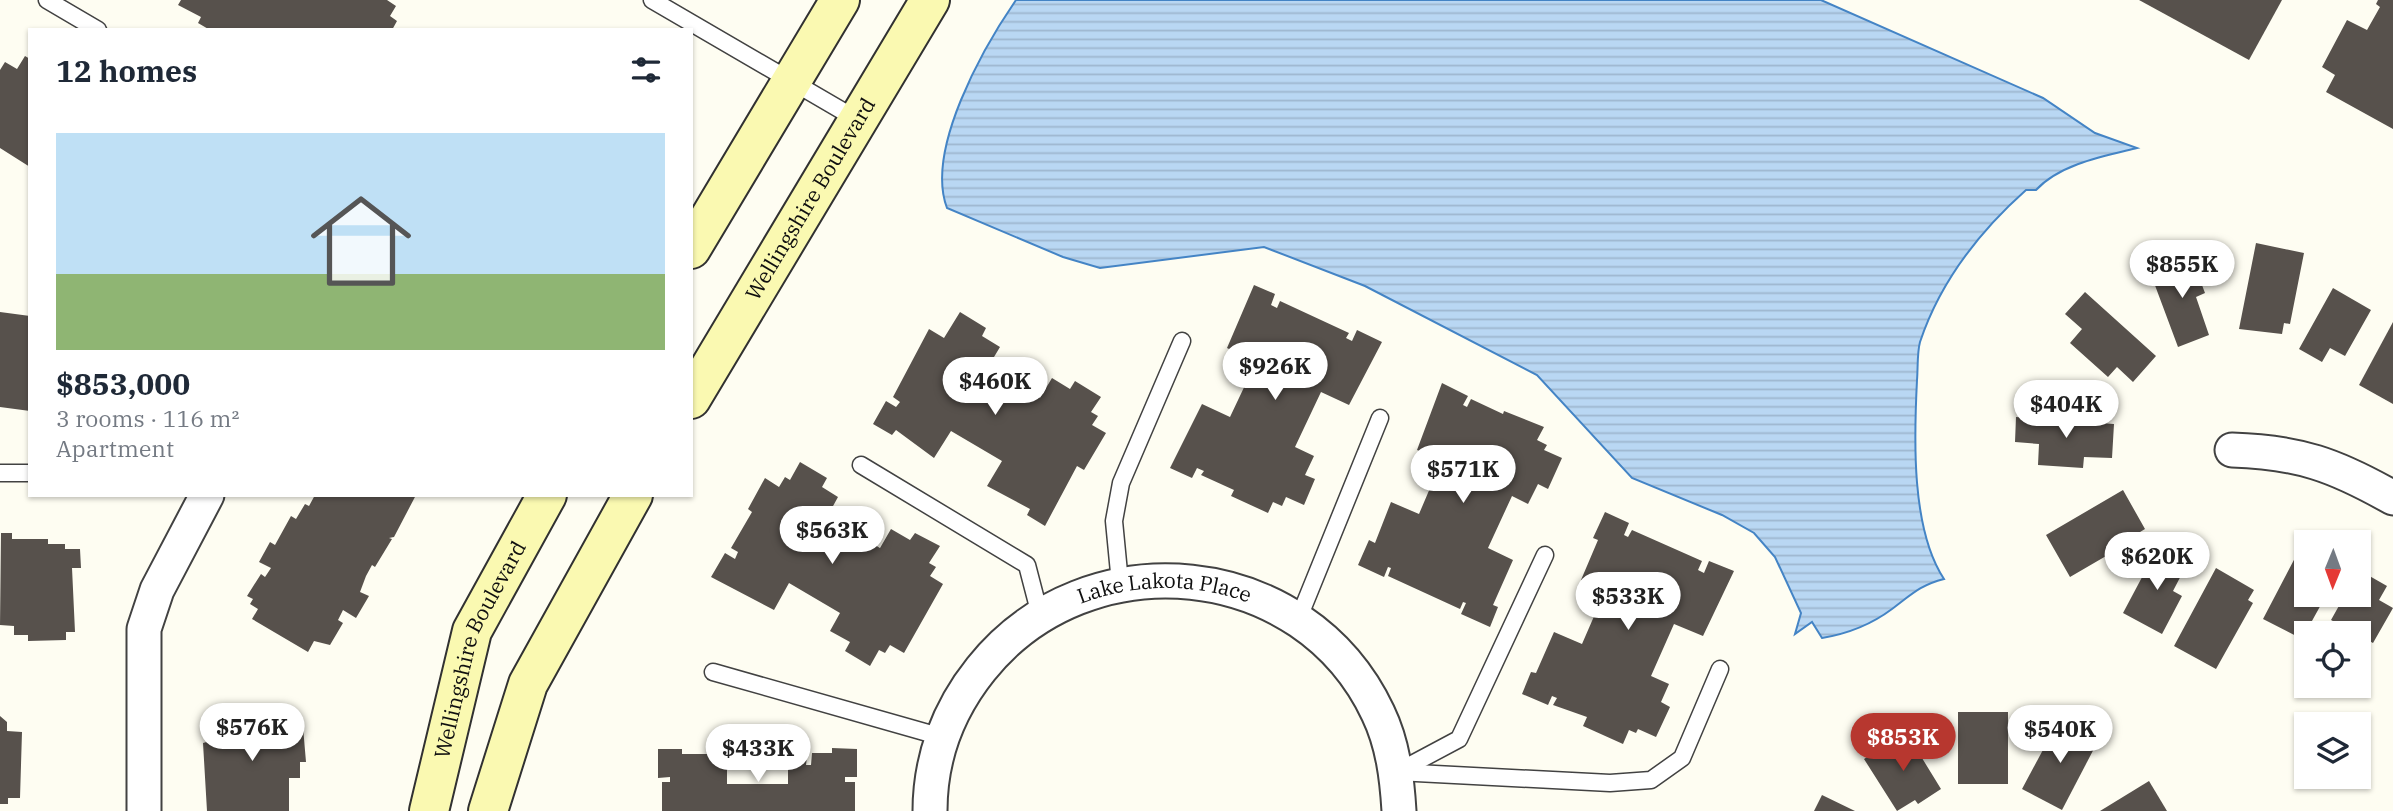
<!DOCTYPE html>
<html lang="en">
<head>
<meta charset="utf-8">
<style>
  body { margin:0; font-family:"IBM Plex Serif",serif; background:#f6f6f7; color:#1f2937; height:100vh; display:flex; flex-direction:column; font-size:26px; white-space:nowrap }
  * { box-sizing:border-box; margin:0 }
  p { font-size:23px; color:#747a83 }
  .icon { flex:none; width:38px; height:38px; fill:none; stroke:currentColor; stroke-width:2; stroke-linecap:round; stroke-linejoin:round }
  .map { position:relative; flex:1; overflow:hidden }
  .panel { position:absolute; left:28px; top:28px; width:665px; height:469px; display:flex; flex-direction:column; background:#fff; border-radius:0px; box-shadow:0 2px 5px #0004 }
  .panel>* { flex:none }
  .needle { width:46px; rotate:181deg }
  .buttons { position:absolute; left:2294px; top:530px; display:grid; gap:14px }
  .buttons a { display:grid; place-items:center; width:77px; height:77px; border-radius:0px; background:#fff; box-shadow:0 2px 5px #0004; font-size:35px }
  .price { position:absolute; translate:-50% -60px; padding:0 16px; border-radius:24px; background:#fff; color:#222; font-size:23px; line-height:46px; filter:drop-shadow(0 2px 4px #0008) }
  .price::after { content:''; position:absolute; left:50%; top:42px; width:21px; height:16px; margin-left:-10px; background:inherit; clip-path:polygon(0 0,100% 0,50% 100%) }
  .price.on { background:#b7372f; color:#fff }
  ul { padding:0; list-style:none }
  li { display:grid; align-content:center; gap:14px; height:371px; padding:0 28px }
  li+li { border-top:2px solid #e0e1e3 }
  li span { display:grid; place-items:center; height:217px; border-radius:0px; color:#555 }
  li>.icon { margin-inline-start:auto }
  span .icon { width:126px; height:126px; fill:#fffc; stroke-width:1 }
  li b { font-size:30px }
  h2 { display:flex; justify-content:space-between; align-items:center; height:84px; padding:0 28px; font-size:30px }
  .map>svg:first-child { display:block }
</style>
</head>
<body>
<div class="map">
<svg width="2393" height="811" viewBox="0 0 2393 811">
  <defs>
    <pattern id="water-rules" width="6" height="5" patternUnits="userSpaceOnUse" patternTransform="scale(1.75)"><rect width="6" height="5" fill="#b9d7f3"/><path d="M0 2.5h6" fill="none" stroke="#9eb7cf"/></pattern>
  </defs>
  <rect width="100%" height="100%" fill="#fefdf2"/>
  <!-- water -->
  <path fill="url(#water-rules)" stroke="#4484c5" stroke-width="2" d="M1016,0H1821L2043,98L2095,133L2137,148C2104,156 2060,164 2036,190H2026C1980,231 1940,282 1920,342C1917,353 1918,368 1917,380C1914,438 1911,529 1944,579C1920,585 1911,595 1892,609C1872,624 1846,634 1822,638L1812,622L1795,634L1801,613L1775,557L1754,533L1722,515L1632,478L1537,375L1365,286L1264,247L1100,268L1063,257L947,208C925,150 983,48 1016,0Z"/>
  <!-- building -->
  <g fill="#57514c">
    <path d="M181,0H387L396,6L390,16L397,21L392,30H210L198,23L201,17L178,5Z"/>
    <path d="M2139,0H2282L2249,60Z"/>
    <path d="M2378,0H2393V129L2326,92L2335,75L2322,67L2347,20L2367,30L2380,7L2376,4Z"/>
    <path d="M25,56L30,59V167L0,148V70L5,62L17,69Z"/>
    <path d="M2256,243L2304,253L2290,324L2284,323L2282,334L2239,329Z"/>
    <path d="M2191,256L2205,293L2196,297L2209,335L2178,347L2150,272Z"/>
    <path d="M1254,285L1275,294L1271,305L1277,308L1280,301L1349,333L1346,338L1352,341L1357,330L1382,342L1349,405L1321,392L1295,447L1314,456L1305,475L1315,479L1304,505L1286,497L1282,506L1273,502L1268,513L1231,496L1234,490L1201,475L1204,471L1197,468L1192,478L1170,468L1202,404L1230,417L1256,362L1227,348Z"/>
    <path d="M2333,288L2371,310L2345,356L2330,348L2322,362L2299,349Z"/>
    <path d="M2085,292L2156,356L2133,382L2117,367L2108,377L2070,343L2082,329L2065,314Z"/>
    <path d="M0,312L30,316V411L0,407Z"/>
    <path d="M960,312L986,328L982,336L1000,347L988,367L1040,398L1052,378L1070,389L1075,381L1101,397L1091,412L1098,416L1092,425L1106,433L1084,470L1077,466L1045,526L1027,515L1030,509L987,486L1002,461L951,431L934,458L896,430L892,435L873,424L886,401L896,407L900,402L893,397L929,329L944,338Z"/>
    <path d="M2393,322V404L2359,385Z"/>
    <path d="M1442,383L1468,396L1463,405L1467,407L1471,399L1503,414L1504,411L1544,427L1537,440L1547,445L1544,450L1562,458L1548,489L1538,484L1528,504L1512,496L1488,548L1513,560L1493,605L1498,607L1490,627L1461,614L1466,603L1463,602L1460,609L1388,576L1391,568L1388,567L1384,577L1358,565L1369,540L1375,543L1391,502L1419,514L1442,460L1417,450Z"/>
    <path d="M2016,417L2114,424L2112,458L2084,457L2083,468L2038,465L2039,444L2015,442Z"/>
    <path d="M800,462L827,478L822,487L838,497L827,517L880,548L891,529L910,540L915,533L940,546L929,563L936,567L930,576L943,584L904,653L890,645L885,653L879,650L870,666L845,651L850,642L830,631L840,613L789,583L774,610L711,577L725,553L735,559L738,552L731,548L752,512L748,509L765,478L779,487L785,477L790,480Z"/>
    <path d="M2123,490L2145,529L2135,535L2137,538L2070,577L2046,535Z"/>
    <path d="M315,495H416L394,537L389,538L392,539L375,567L372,565L366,576L360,592L369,596L356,618L343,610L338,620L343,623L330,645L314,641L308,652L252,619L258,609L250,604L253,599L247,596L261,574L265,577L271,568L259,562L270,542L275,545L291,516L296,519L305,504L309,506Z"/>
    <path d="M1605,512L1629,523L1624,535L1628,537L1632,530L1702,561L1698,570L1704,573L1709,561L1734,571L1703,636L1674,624L1651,676L1669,684L1661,702L1670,707L1656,737L1638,729L1636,733L1629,730L1623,744L1583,726L1587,717L1553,705L1557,698L1552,696L1548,705L1522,694L1531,672L1536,673L1554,632L1582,644L1605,591L1581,580L1598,540L1593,538Z"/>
    <path d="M1,533H12V539H48V544H65V549H80L81,568H72L75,632H66V640L28,641V635H14V626L0,625Z"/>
    <path d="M2157,549L2187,564L2173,591L2182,596L2162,634L2123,613Z"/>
    <path d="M2296,556L2306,562V595L2323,601L2302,639L2263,619Z"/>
    <path d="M2216,568L2254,590L2248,600L2253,603L2216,669L2174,646Z"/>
    <path d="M2359,570L2387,586L2379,600L2393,608L2373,643L2331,620L2345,595H2359Z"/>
    <rect x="1958" y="712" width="50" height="72"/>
    <path d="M248,713H264V717H296V727H303L306,762H300V778H289V811H207L203,743L210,741L213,716H232V723L248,722Z"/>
    <path d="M0,716L7,722V731L22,732L20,798H8V804H0Z"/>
    <path d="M2059,720L2098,741L2062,810L2022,789Z"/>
    <path d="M1906,732L1941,789L1918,804L1915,800L1897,811L1864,759Z"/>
    <path d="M832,748L857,749V777H845V782H855V811H662V782H670V777L658,778V749H682V754H727V784H788V757H807L806,765H811L812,753H832Z"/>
    <path d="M2149,781L2167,811H2100Z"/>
    <path d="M1822,795L1855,811H1814Z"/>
  </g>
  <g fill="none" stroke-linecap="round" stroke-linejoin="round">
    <!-- lane casing -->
    <g stroke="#424242" stroke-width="19">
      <g id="lane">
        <path d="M47,0L98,30"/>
        <path d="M652,0L858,120"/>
        <path d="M861,465L1027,565L1040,615"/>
        <path d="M0,473H30"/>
        <path d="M1120,583L1114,521L1121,483L1182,341"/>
        <path d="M1298,620L1380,418"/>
        <path d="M713,672L942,737"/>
        <path d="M1399,771L1459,739L1545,555"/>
        <path d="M1397,772L1610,783L1651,780L1682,758L1720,669"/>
      </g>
    </g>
    <!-- street casing -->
    <g stroke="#424242" stroke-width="37">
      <g id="street">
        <path d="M2232,450C2299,452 2335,465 2393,498"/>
        <path d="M144,811V629L157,590L207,495"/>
        <path id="s1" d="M930,811C930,759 948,710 981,669C1087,536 1304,556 1378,713C1393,744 1397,778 1399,811"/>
      </g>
    </g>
    <!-- secondary casing -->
    <g stroke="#313131" stroke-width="42">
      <g id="secondary">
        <path d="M691,249L840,0"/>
        <path id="s2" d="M691,399L930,0"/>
        <path id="s3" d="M429,811L472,631L547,495"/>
        <path d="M488,811L528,684L633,495"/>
      </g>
    </g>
    <!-- lane -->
    <use href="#lane" stroke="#fff" stroke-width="16"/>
    <!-- street -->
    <use href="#street" stroke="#fff" stroke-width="33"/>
    <!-- secondary -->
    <use href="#secondary" stroke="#faf9b1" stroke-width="38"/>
  </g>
  <g text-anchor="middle" stroke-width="7" stroke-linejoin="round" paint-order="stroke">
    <!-- street labels -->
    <g font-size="21" fill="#0f0f0f" stroke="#fff">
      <text dy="7" stroke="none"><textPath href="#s2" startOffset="233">Wellingshire Boulevard</textPath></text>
      <text dy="7" stroke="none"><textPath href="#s1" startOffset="364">Lake Lakota Place</textPath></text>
      <text dy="7" stroke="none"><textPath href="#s3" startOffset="170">Wellingshire Boulevard</textPath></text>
    </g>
  </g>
</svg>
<div class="buttons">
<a><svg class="needle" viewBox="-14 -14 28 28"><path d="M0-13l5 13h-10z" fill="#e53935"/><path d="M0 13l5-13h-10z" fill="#747a83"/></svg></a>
<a><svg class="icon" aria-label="locate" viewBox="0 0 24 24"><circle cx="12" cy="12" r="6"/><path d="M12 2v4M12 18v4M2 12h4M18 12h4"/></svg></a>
<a><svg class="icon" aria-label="layers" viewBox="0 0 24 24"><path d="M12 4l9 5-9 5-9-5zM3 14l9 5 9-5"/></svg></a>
</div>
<b class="price" style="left:2182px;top:300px">$855K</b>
<b class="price" style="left:1275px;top:402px">$926K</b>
<b class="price" style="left:995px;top:417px">$460K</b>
<b class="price" style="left:2066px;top:440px">$404K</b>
<b class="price" style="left:1463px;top:505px">$571K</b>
<b class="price" style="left:832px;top:566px">$563K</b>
<b class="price" style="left:2157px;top:592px">$620K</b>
<b class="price" style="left:1628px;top:632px">$533K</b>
<b class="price" style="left:252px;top:763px">$576K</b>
<b class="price" style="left:2060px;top:765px">$540K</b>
<b class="price on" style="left:1903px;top:773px">$853K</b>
<b class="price" style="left:758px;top:784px">$433K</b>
<section class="panel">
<h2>12 homes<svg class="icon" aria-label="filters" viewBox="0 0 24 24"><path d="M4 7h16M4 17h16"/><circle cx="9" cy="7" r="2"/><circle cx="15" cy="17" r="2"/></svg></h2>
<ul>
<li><span style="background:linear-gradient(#bfe0f5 65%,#8fb573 0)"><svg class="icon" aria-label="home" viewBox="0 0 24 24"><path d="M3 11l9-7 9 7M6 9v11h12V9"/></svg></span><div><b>$853,000</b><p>3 rooms · 116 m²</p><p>Apartment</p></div></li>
</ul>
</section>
</div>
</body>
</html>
